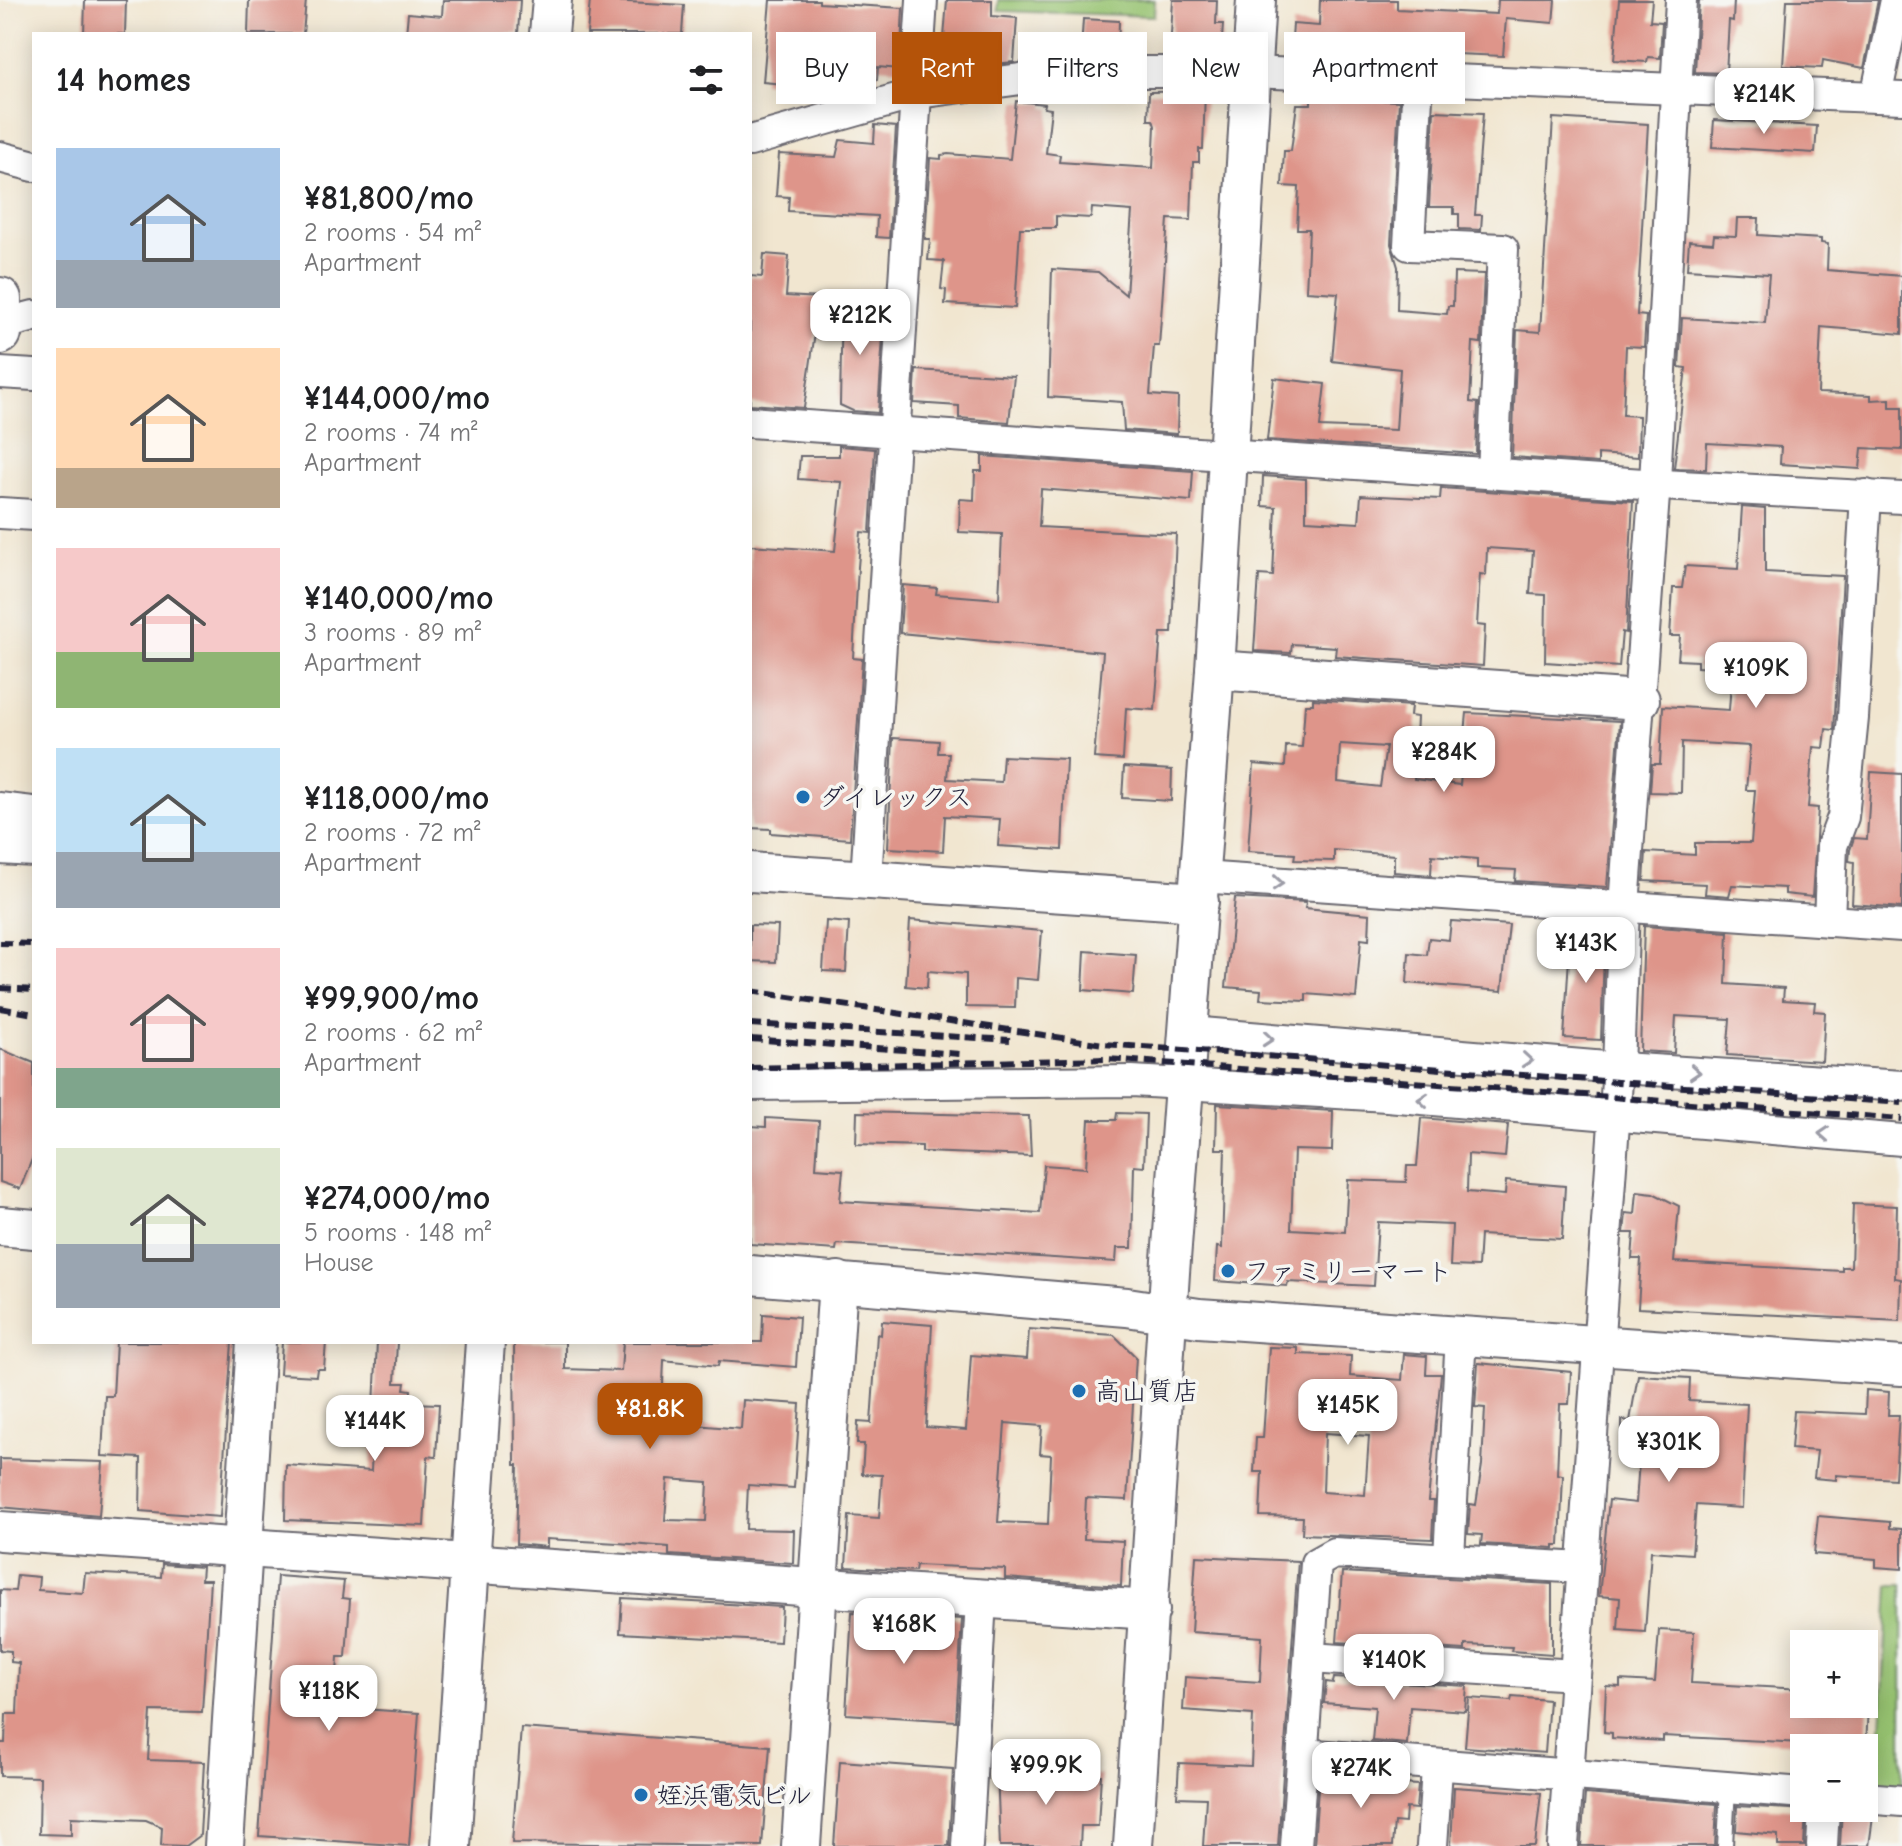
<!DOCTYPE html>
<html lang="en">
<head>
<meta charset="utf-8">
<style>
  body { margin:0; font-family:"Comic Neue","Klee One",sans-serif; background:#f6f6f6; color:#202124; height:100vh; display:flex; flex-direction:column; font-size:30px; white-space:nowrap }
  * { box-sizing:border-box; margin:0 }
  p { font-size:26px; color:#757577 }
  .icon { flex:none; width:44px; height:44px; fill:none; stroke:currentColor; stroke-width:2; stroke-linecap:round; stroke-linejoin:round }
  .map { position:relative; flex:1; overflow:hidden }
  .panel { position:absolute; left:32px; top:32px; width:720px; height:1312px; display:flex; flex-direction:column; background:#fff; border-radius:0px; box-shadow:0 4px 20px #0003 }
  .panel>* { flex:none }
  .top-card { position:absolute; left:776px; top:32px; width:760px; height:72px; display:flex; gap:16px }
  .fabs { position:absolute; left:1790px; top:1630px; display:grid; gap:16px }
  .fabs a { display:grid; place-items:center; width:88px; height:88px; border-radius:0px; background:#fff; box-shadow:0 4px 20px #0003; font-size:40px }
  .price { position:absolute; translate:-50% -68px; padding:0 18px; border-radius:16px; background:#fff; color:#222; font-size:26px; line-height:52px; filter:drop-shadow(0 2px 4px #0008) }
  .price::after { content:''; position:absolute; left:50%; top:48px; width:24px; height:18px; margin-left:-12px; background:inherit; clip-path:polygon(0 0,100% 0,50% 100%) }
  .price.active { background:#b45309; color:#fff }
  ul { padding:0; list-style:none }
  li { display:flex; align-items:center; gap:24px; height:200px; padding:0 24px }
  li span { display:grid; place-items:center; flex:none; width:224px; height:160px; border-radius:0px; color:#555 }
  li>.icon { margin-inline-start:auto }
  span .icon { width:96px; height:96px; fill:#fffc; stroke-width:1 }
  li b { font-size:34px }
  h2 { display:flex; justify-content:space-between; align-items:center; height:96px; padding:0 24px; font-size:34px }
  .pill { padding:0 28px; border-radius:0px; background:#fff; box-shadow:0 4px 20px #0003; font-size:28px; line-height:72px }
  .pill.active { background:#b45309; color:#fff }
  .map>svg:first-child { display:block }
</style>
</head>
<body>
<div class="map">
<svg width="1902" height="1846" viewBox="0 0 1902 1846">
  <rect width="100%" height="100%" fill="#f6f6f2"/>
  <filter id="ink" filterUnits="userSpaceOnUse"><feTurbulence type="fractalNoise" baseFrequency=".0125" numOctaves="2"/><feDisplacementMap in="SourceGraphic" scale="16" xChannelSelector="R" yChannelSelector="G"/><feConvolveMatrix kernelMatrix="1 2 1 2 8 2 1 2 1" color-interpolation-filters="sRGB"/></filter>
  <filter id="wash" filterUnits="userSpaceOnUse"><feTurbulence type="fractalNoise" baseFrequency=".006" numOctaves="4" result="noise"/><feDisplacementMap in="SourceGraphic" scale="32" xChannelSelector="R" yChannelSelector="G"/><feGaussianBlur stdDeviation="1.8" result="paint"/><feColorMatrix in="noise" values="0 0 0 0 0 0 0 0 0 0 0 0 0 0 0 0 0 1.4 0 .05"/><feComposite in="paint" operator="in"/></filter>
  <g filter="url(#wash)">
    <rect width="100%" height="100%" fill="#f1e6d0"/>
    <!-- green -->
    <g fill="#96c270" stroke="#5c7256" stroke-width="2">
      <path d="M998,0H1155L1154,16L998,11Z"/>
      <path d="M1889,1585H1902V1800L1877,1799Z"/>
    </g>
    <g id="blocks">
      <!-- building -->
      <g fill="#de958a" fill-rule="evenodd">
        <path d="M85,0H126L125,34H84Z"/>
        <path d="M249,0H306L303,34H248Z"/>
        <path d="M443,0H520L518,34H406L408,13L442,16Z"/>
        <path d="M590,0L684,5L682,34H587Z"/>
        <path d="M770,0H819V3L903,8L900,69L878,67L877,80L818,77L817,87L763,82Z"/>
        <path d="M947,0H992V16L1017,18L1014,62L995,64L936,61L938,40L944,38Z"/>
        <path d="M1173,0H1217L1216,24H1223L1221,54L1170,52Z"/>
        <path d="M1320,0H1397V9L1497,14L1498,0H1555L1553,23L1506,19L1503,56L1362,50V55L1291,53L1293,24L1319,26Z"/>
        <path d="M1619,0H1652L1650,21L1662,22L1660,58L1648,57L1647,62L1614,60Z"/>
        <path d="M1699,0H1734L1733,21L1729,20L1726,73L1695,72Z"/>
        <path d="M1787,0H1878L1864,68L1823,60L1822,68L1783,66Z"/>
        <path d="M1083,19L1119,21L1118,53L1081,51Z"/>
        <path d="M1205,91L1203,149H1199V162H1193L1191,220L1168,219L1159,346H1154L1150,395L1178,397L1177,434L1124,430L1122,402L1048,397L1052,269L1098,272L1126,295L1132,211L1092,208L1091,218L1056,216V228H1020L1015,308L945,304L946,290L941,289L944,261L928,260L930,239H925L930,158L941,159V155L948,154L1010,159L1016,101L1045,104L1044,108L1051,109L1046,153L1060,155L1059,162L1153,168L1155,126L1153,120H1148L1149,92Z"/>
        <path d="M1311,97L1399,101L1391,244L1398,267L1397,310L1447,314L1448,306H1453L1454,273L1484,274L1481,343L1473,342L1470,402L1478,403L1476,454L1267,440L1274,378L1325,384L1320,427L1396,430L1400,369L1332,361L1338,293L1306,291L1309,229H1297L1299,187L1282,186L1284,151H1291L1297,104H1311Z"/>
        <path d="M1434,111L1483,113L1475,215H1482L1481,230L1459,229V214H1454V207H1429Z"/>
        <path d="M1553,118L1648,124L1637,315L1646,316L1644,347L1626,346L1623,415L1639,416L1638,457L1598,454V463L1512,457L1517,330L1540,332Z"/>
        <path d="M1714,120L1817,126L1815,153L1712,147Z"/>
        <path d="M875,125L896,127L889,238L876,237L877,216L788,211L789,197L776,196L779,154L836,157L840,140L874,143Z"/>
        <path d="M1737,218H1759L1758,235L1821,239V243L1828,244L1827,270L1902,276V334L1821,327L1818,393L1871,395V400L1890,399V407H1902V450L1862,448L1860,469L1780,464L1781,447L1707,443L1706,469L1674,468L1686,368L1679,367L1682,318L1765,323L1769,274L1687,269L1689,241L1713,243L1714,235L1736,236Z"/>
        <path d="M764,254L789,256L786,296L820,298L804,408L750,404V276L762,277Z"/>
        <path d="M842,299L877,301L875,335L883,336L878,413L853,411L840,405Z"/>
        <path d="M916,370L1014,376L1009,422L959,418V406L914,403Z"/>
        <path d="M839,446L875,449L870,533L861,532L858,567L853,658L862,659L850,839L771,833V829L750,828V545L835,551L842,482L798,479L800,456H839Z"/>
        <path d="M982,456L1193,471L1191,501L1041,489L1039,527L1176,534L1172,633H1161L1155,710L1126,708L1123,760L1094,758L1103,652L900,633L903,585L937,588L936,594L999,599L1002,534L959,532L960,499L974,500L975,471H982Z"/>
        <path d="M1263,476L1306,479V520L1359,523L1361,495L1440,499L1441,488L1633,501L1626,633L1622,632L1619,667L1545,662L1546,595L1530,594L1533,551L1487,548L1486,575L1480,574L1477,625L1485,626L1483,666L1335,656L1336,647L1292,644L1291,653L1254,651L1259,575L1273,576L1276,507L1262,506Z"/>
        <path d="M1742,507L1765,509V572L1843,576L1834,730L1826,729L1824,748L1813,747L1808,807L1818,808L1812,897L1785,894V888L1732,885L1729,896L1705,894L1706,884L1644,881L1646,852L1695,855V843H1751L1755,790H1746L1750,746L1682,742L1681,793L1650,792L1652,764H1660L1663,706L1729,710L1732,669L1697,667V661L1678,660L1680,636H1670L1673,588H1682L1685,566L1738,569Z"/>
        <path d="M1313,699L1411,706L1410,716L1417,717L1414,779L1460,785L1467,713L1620,721L1607,887L1515,881L1516,870L1477,868V859L1432,855L1431,875L1394,872V855L1334,850V861L1294,860L1295,854L1248,851L1254,764L1285,767L1286,746L1302,747L1305,704H1313ZM1340,744L1386,747L1380,787L1338,782Z"/>
        <path d="M893,738L939,741L938,753H949L947,779L1001,782L1003,756L1066,759L1062,850L998,846L1000,819L945,816L943,851L888,848Z"/>
        <path d="M1124,767L1172,770L1171,801L1122,798Z"/>
        <path d="M1871,772L1902,774V908L1852,904L1854,862L1849,861L1850,850L1854,838L1867,839Z"/>
        <path d="M1235,898L1306,902L1305,908L1370,914L1369,940L1361,939L1356,998L1306,994V1001L1260,999L1261,990L1226,987Z"/>
        <path d="M910,920L1042,931L1038,980L1016,978L1015,1008L966,1007V974L928,971L927,988L906,986Z"/>
        <path d="M826,921L849,923L846,972L823,971Z"/>
        <path d="M1451,921L1509,925L1502,991L1407,983L1409,953L1427,955L1429,938L1449,940Z"/>
        <path d="M1584,922L1605,923L1601,1040L1564,1038L1569,958L1576,959L1578,930L1583,929Z"/>
        <path d="M750,925L778,926L776,962L750,961Z"/>
        <path d="M1644,926L1728,932L1726,984L1784,988L1783,1000L1815,1002L1814,1011L1825,1012L1822,1061L1727,1055L1730,1019L1676,1016L1674,1053L1640,1051Z"/>
        <path d="M1085,951L1136,955L1133,994L1083,990Z"/>
        <path d="M0,1049L34,1063V1154L20,1189L0,1182Z"/>
        <path d="M1217,1104L1333,1111L1332,1151L1294,1150L1291,1229L1345,1232L1348,1180L1406,1182L1407,1166H1417L1421,1118L1508,1125L1505,1157L1468,1154L1467,1192L1505,1195L1506,1181L1565,1186L1562,1239L1480,1235L1478,1267L1450,1266L1452,1225L1378,1222L1374,1286L1288,1282L1287,1286L1215,1281L1217,1247L1222,1248L1225,1149H1216Z"/>
        <path d="M857,1112L1029,1116L1031,1156L922,1152V1146L856,1144Z"/>
        <path d="M1117,1113L1146,1114L1144,1167L1134,1166L1132,1248H1117L1116,1262L837,1244L836,1250L750,1244V1126L766,1127V1118L819,1121L816,1168L843,1170L840,1201L1040,1213L1044,1165L1086,1168L1089,1120H1116Z"/>
        <path d="M1637,1191L1653,1193L1679,1206L1674,1262L1842,1271V1267H1851L1853,1204L1897,1206L1895,1278L1901,1279L1900,1321L1638,1308L1641,1259H1632L1634,1233H1624L1626,1213L1635,1214Z"/>
        <path d="M763,1314L799,1317L796,1367L719,1361L718,1366L664,1360L662,1408L697,1410L696,1425L741,1429L743,1400L800,1404L794,1488L748,1485L746,1529L794,1530L793,1563L669,1555V1547L618,1543L547,1539V1547L516,1544L518,1465H515L514,1342H565V1369L621,1371L623,1342H762ZM668,1479L708,1482L706,1521L665,1520Z"/>
        <path d="M882,1321L932,1325L926,1427L966,1430L971,1355L1027,1359L1029,1329L1114,1335L1136,1357L1127,1500L1086,1498L1084,1539L1123,1541L1121,1586L1005,1578V1569L916,1565L915,1571L846,1567L849,1516L879,1518L882,1475L862,1474L864,1444H857L858,1422L871,1423L877,1334L881,1335ZM1005,1423L1042,1426L1040,1454L1051,1455L1048,1524L998,1522Z"/>
        <path d="M116,1342H232L220,1517L140,1511L141,1458L102,1456L105,1396H113Z"/>
        <path d="M282,1342H326L324,1369H317L316,1376L280,1374Z"/>
        <path d="M377,1342H397L395,1383H405L404,1389L411,1390L410,1403L439,1404L436,1457L428,1456L424,1526L285,1520L286,1465L371,1471Z"/>
        <path d="M1269,1347L1298,1348V1354L1351,1356L1350,1376L1402,1380L1404,1354L1427,1356L1426,1374H1441L1428,1501H1434L1432,1539L1302,1534L1303,1517L1260,1516L1262,1472H1254L1256,1438H1263ZM1325,1433L1369,1436L1365,1495L1323,1492Z"/>
        <path d="M1478,1363L1571,1372L1569,1404H1560L1557,1474L1563,1475L1560,1545H1554V1548L1481,1544L1482,1535L1468,1534L1470,1504L1476,1505L1482,1465L1485,1408L1475,1407Z"/>
        <path d="M1638,1375L1690,1378L1689,1401L1747,1404L1742,1508L1696,1505L1692,1554L1651,1551L1645,1632L1618,1630L1620,1598L1599,1596L1609,1500L1636,1503L1640,1447H1622V1420L1630,1421Z"/>
        <path d="M1866,1390L1889,1392L1888,1415H1899L1895,1479L1836,1475V1480L1814,1478L1817,1451L1791,1449L1794,1411L1865,1414Z"/>
        <path d="M0,1459L103,1462L99,1516L0,1507Z"/>
        <path d="M1818,1516L1890,1522V1528L1902,1529V1569L1876,1567V1559L1814,1554Z"/>
        <path d="M1196,1556L1298,1561L1278,1846H1203L1206,1798L1177,1797L1179,1763L1251,1766L1253,1715L1183,1710L1185,1677L1260,1682L1262,1637L1191,1632Z"/>
        <path d="M162,1564L202,1567L201,1580H210L202,1712L151,1711L148,1760L204,1762L200,1835L185,1846L161,1845L162,1827L146,1820L71,1817V1835L39,1834L40,1777L0,1776V1743H5L6,1714H17L19,1663L11,1662V1651L0,1650V1590L15,1591L17,1575L39,1577L38,1590L83,1593L85,1573L161,1577Z"/>
        <path d="M1342,1572L1552,1584V1654L1511,1651L1512,1647L1465,1645V1650L1337,1642Z"/>
        <path d="M277,1576L344,1581L342,1598L350,1599L346,1657H338L335,1707L419,1713L409,1846L259,1836Z"/>
        <path d="M622,1598L782,1607L780,1642L620,1633Z"/>
        <path d="M852,1612L962,1619L956,1721L846,1714Z"/>
        <path d="M1659,1630L1694,1632L1691,1683L1804,1689V1704H1868L1866,1748H1801L1802,1743L1663,1736V1741L1612,1738V1733L1604,1732L1606,1686L1620,1687V1680L1655,1682Z"/>
        <path d="M1334,1678L1467,1686L1465,1711L1410,1707L1407,1744L1372,1741L1375,1707L1324,1703L1326,1682L1333,1683Z"/>
        <path d="M1512,1697L1549,1700L1545,1753L1465,1747L1469,1698L1511,1701Z"/>
        <path d="M521,1728L770,1746L762,1846L512,1843Z"/>
        <path d="M840,1761L953,1769L949,1846H834Z"/>
        <path d="M997,1770L1101,1775L1098,1826H1081L1080,1846H1000Z"/>
        <path d="M1319,1774L1404,1780V1784L1418,1785L1416,1809L1406,1808L1405,1823L1394,1822L1392,1846H1314Z"/>
        <path d="M1454,1787L1541,1793L1535,1846H1451Z"/>
        <path d="M1585,1794L1717,1804L1715,1846H1581Z"/>
        <path d="M1737,1806L1806,1810L1804,1846H1778V1835L1736,1831Z"/>
        <path d="M1842,1808L1873,1817L1869,1846H1840Z"/>
      </g>
    </g>
  </g>
  <g filter="url(#ink)">
    <use href="#blocks" fill-opacity="0" stroke="#6a676f" stroke-width="2"/>
    <g fill="none" stroke-linecap="round" stroke-linejoin="round">
      <!-- service casing -->
      <g stroke="#6a676f" stroke-width="18">
        <path id="service" d="M1725,1846L1728,1786"/>
      </g>
      <!-- minor casing -->
      <g stroke="#6a676f" stroke-width="34">
        <g id="minor">
          <path d="M1418,79L1409,245L1503,249L1493,473"/>
          <path d="M1876,97L1896,0"/>
          <path d="M750,141L918,93L1071,72H1251L1902,98"/>
          <path d="M0,157L34,166"/>
          <path d="M0,325L34,316"/>
          <path d="M0,373L34,375"/>
          <path d="M750,422L1643,484L1902,498"/>
          <path d="M0,513L34,515"/>
          <path d="M1200,877L1902,926"/>
          <path d="M866,879L922,0"/>
          <path d="M1829,921L1832,846L1843,817L1853,718L1866,495"/>
          <path d="M1190,1032L1606,1067L1902,1086"/>
          <path d="M750,1085L1132,1081L1387,1096L1902,1140"/>
          <path d="M1449,1557L1461,1335"/>
          <path d="M1310,1658L1575,1675"/>
          <path d="M1303,1754L1804,1793"/>
          <path d="M1864,1798L1902,1801"/>
          <path d="M967,1846L981,1600"/>
          <path d="M1296,1846L1316,1563L1334,1553L1583,1568"/>
          <path d="M1432,1846L1437,1768"/>
          <path d="M1563,1846L1618,1067L1624,906L1655,482L1681,0"/>
          <path d="M1822,1846L1824,1808"/>
        </g>
      </g>
      <!-- tertiary casing -->
      <g stroke="#6a676f" stroke-width="42">
        <g id="tertiary">
          <path d="M549,34L552,0"/>
          <path d="M1215,670L1640,700"/>
          <path d="M0,812L34,816"/>
          <path d="M0,845L34,847"/>
          <path d="M750,872L1199,902"/>
          <path d="M0,1226L34,1229"/>
          <path d="M750,1275L1127,1307L1199,1318L1902,1366"/>
          <path d="M0,1531L1150,1610"/>
          <path d="M224,1846L256,1342"/>
          <path d="M451,1846L485,1342"/>
          <path d="M801,1846L838,1281"/>
          <path d="M1133,1846L1170,1273L1215,670L1256,0"/>
        </g>
      </g>
      <!-- secondary casing -->
      <g stroke="#6a676f" stroke-width="46">
        <path id="secondary" d="M0,299V333"/>
      </g>
      <!-- service -->
      <use href="#service" stroke="#fff" stroke-width="14"/>
      <!-- minor -->
      <use href="#minor" stroke="#fff" stroke-width="30"/>
      <!-- tertiary -->
      <use href="#tertiary" stroke="#fff" stroke-width="38"/>
      <!-- secondary -->
      <use href="#secondary" stroke="#fff" stroke-width="42"/>
      <!-- rail -->
      <g stroke="#22223b" stroke-width="6" stroke-dasharray="12 6" stroke-linecap="butt">
        <path d="M0,943L34,944"/>
        <path d="M0,988L34,990"/>
        <path d="M750,991L1103,1044L1902,1103"/>
        <path d="M0,1008L34,1014"/>
        <path d="M750,1024L1010,1040"/>
        <path d="M750,1039L960,1054"/>
        <path d="M750,1068L1108,1059L1902,1119"/>
      </g>
    </g>
    <!-- one-way arrows -->
    <defs><path id="oneway-chevron" d="M-2-3.5L2.5 0L-2 3.5" fill="none" stroke-width="1.6" stroke-linecap="round" stroke-linejoin="round" transform="scale(2)"/></defs>
    <g stroke="#9c9ca7">
      <use href="#oneway-chevron" transform="translate(1278 883) rotate(4)"/>
      <use href="#oneway-chevron" transform="translate(1268 1039) rotate(5)"/>
      <use href="#oneway-chevron" transform="translate(1527 1060) rotate(5)"/>
      <use href="#oneway-chevron" transform="translate(1695 1072) rotate(4)"/>
      <use href="#oneway-chevron" transform="translate(1423 1100) rotate(-175)"/>
      <use href="#oneway-chevron" transform="translate(1824 1134) rotate(-176)"/>
    </g>
  </g>
  <!-- markers -->
  <g fill="#1f6fb2" stroke="#f6f6f2" stroke-width="3">
    <circle cx="803" cy="797" r="8"/>
    <circle cx="1228" cy="1271" r="8"/>
    <circle cx="1079" cy="1391" r="8"/>
    <circle cx="641" cy="1795" r="8"/>
  </g>
  <g text-anchor="middle" stroke-width="7" stroke-linejoin="round" paint-order="stroke">
    <!-- poi labels -->
    <g font-size="26" fill="#22223b" stroke="#f6f6f2" text-anchor="start">
      <text x="819" y="806">ダイレックス</text>
      <text x="1244" y="1280">ファミリーマート</text>
      <text x="1095" y="1400">高山質店</text>
      <text x="657" y="1804">姪浜電気ビル</text>
    </g>
  </g>
</svg>
<div class="fabs">
<a>+</a>
<a>−</a>
</div>
<b class="price" style="left:1764px;top:136px">¥214K</b>
<b class="price" style="left:860px;top:357px">¥212K</b>
<b class="price" style="left:1756px;top:710px">¥109K</b>
<b class="price" style="left:1444px;top:794px">¥284K</b>
<b class="price" style="left:1586px;top:985px">¥143K</b>
<b class="price" style="left:1348px;top:1447px">¥145K</b>
<b class="price active" style="left:650px;top:1451px">¥81.8K</b>
<b class="price" style="left:375px;top:1463px">¥144K</b>
<b class="price" style="left:1669px;top:1484px">¥301K</b>
<b class="price" style="left:904px;top:1666px">¥168K</b>
<b class="price" style="left:1394px;top:1702px">¥140K</b>
<b class="price" style="left:329px;top:1733px">¥118K</b>
<b class="price" style="left:1046px;top:1807px">¥99.9K</b>
<b class="price" style="left:1361px;top:1810px">¥274K</b>
<div class="top-card">
<a class="pill">Buy</a>
<a class="pill active">Rent</a>
<a class="pill">Filters</a>
<a class="pill">New</a>
<a class="pill">Apartment</a>
</div>
<section class="panel">
<h2>14 homes<svg class="icon" aria-label="filters" viewBox="0 0 24 24"><path d="M4 7h16M4 17h16"/><circle cx="9" cy="7" r="2"/><circle cx="15" cy="17" r="2"/></svg></h2>
<ul>
<li><span style="background:linear-gradient(#a9c7e8 70%,#9aa5b1 0)"><svg class="icon" aria-label="home" viewBox="0 0 24 24"><path d="M3 11l9-7 9 7M6 9v11h12V9"/></svg></span><div><b>¥81,800/mo</b><p>2 rooms · 54 m²</p><p>Apartment</p></div></li>
<li><span style="background:linear-gradient(#ffd9b3 75%,#b9a48a 0)"><svg class="icon" aria-label="home" viewBox="0 0 24 24"><path d="M3 11l9-7 9 7M6 9v11h12V9"/></svg></span><div><b>¥144,000/mo</b><p>2 rooms · 74 m²</p><p>Apartment</p></div></li>
<li><span style="background:linear-gradient(#f6c9c9 65%,#8fb573 0)"><svg class="icon" aria-label="home" viewBox="0 0 24 24"><path d="M3 11l9-7 9 7M6 9v11h12V9"/></svg></span><div><b>¥140,000/mo</b><p>3 rooms · 89 m²</p><p>Apartment</p></div></li>
<li><span style="background:linear-gradient(#bfe0f5 65%,#9aa5b1 0)"><svg class="icon" aria-label="home" viewBox="0 0 24 24"><path d="M3 11l9-7 9 7M6 9v11h12V9"/></svg></span><div><b>¥118,000/mo</b><p>2 rooms · 72 m²</p><p>Apartment</p></div></li>
<li><span style="background:linear-gradient(#f6c9c9 75%,#7fa58c 0)"><svg class="icon" aria-label="home" viewBox="0 0 24 24"><path d="M3 11l9-7 9 7M6 9v11h12V9"/></svg></span><div><b>¥99,900/mo</b><p>2 rooms · 62 m²</p><p>Apartment</p></div></li>
<li><span style="background:linear-gradient(#dfe7d0 60%,#9aa5b1 0)"><svg class="icon" aria-label="home" viewBox="0 0 24 24"><path d="M3 11l9-7 9 7M6 9v11h12V9"/></svg></span><div><b>¥274,000/mo</b><p>5 rooms · 148 m²</p><p>House</p></div></li>
</ul>
</section>
</div>
</body>
</html>
